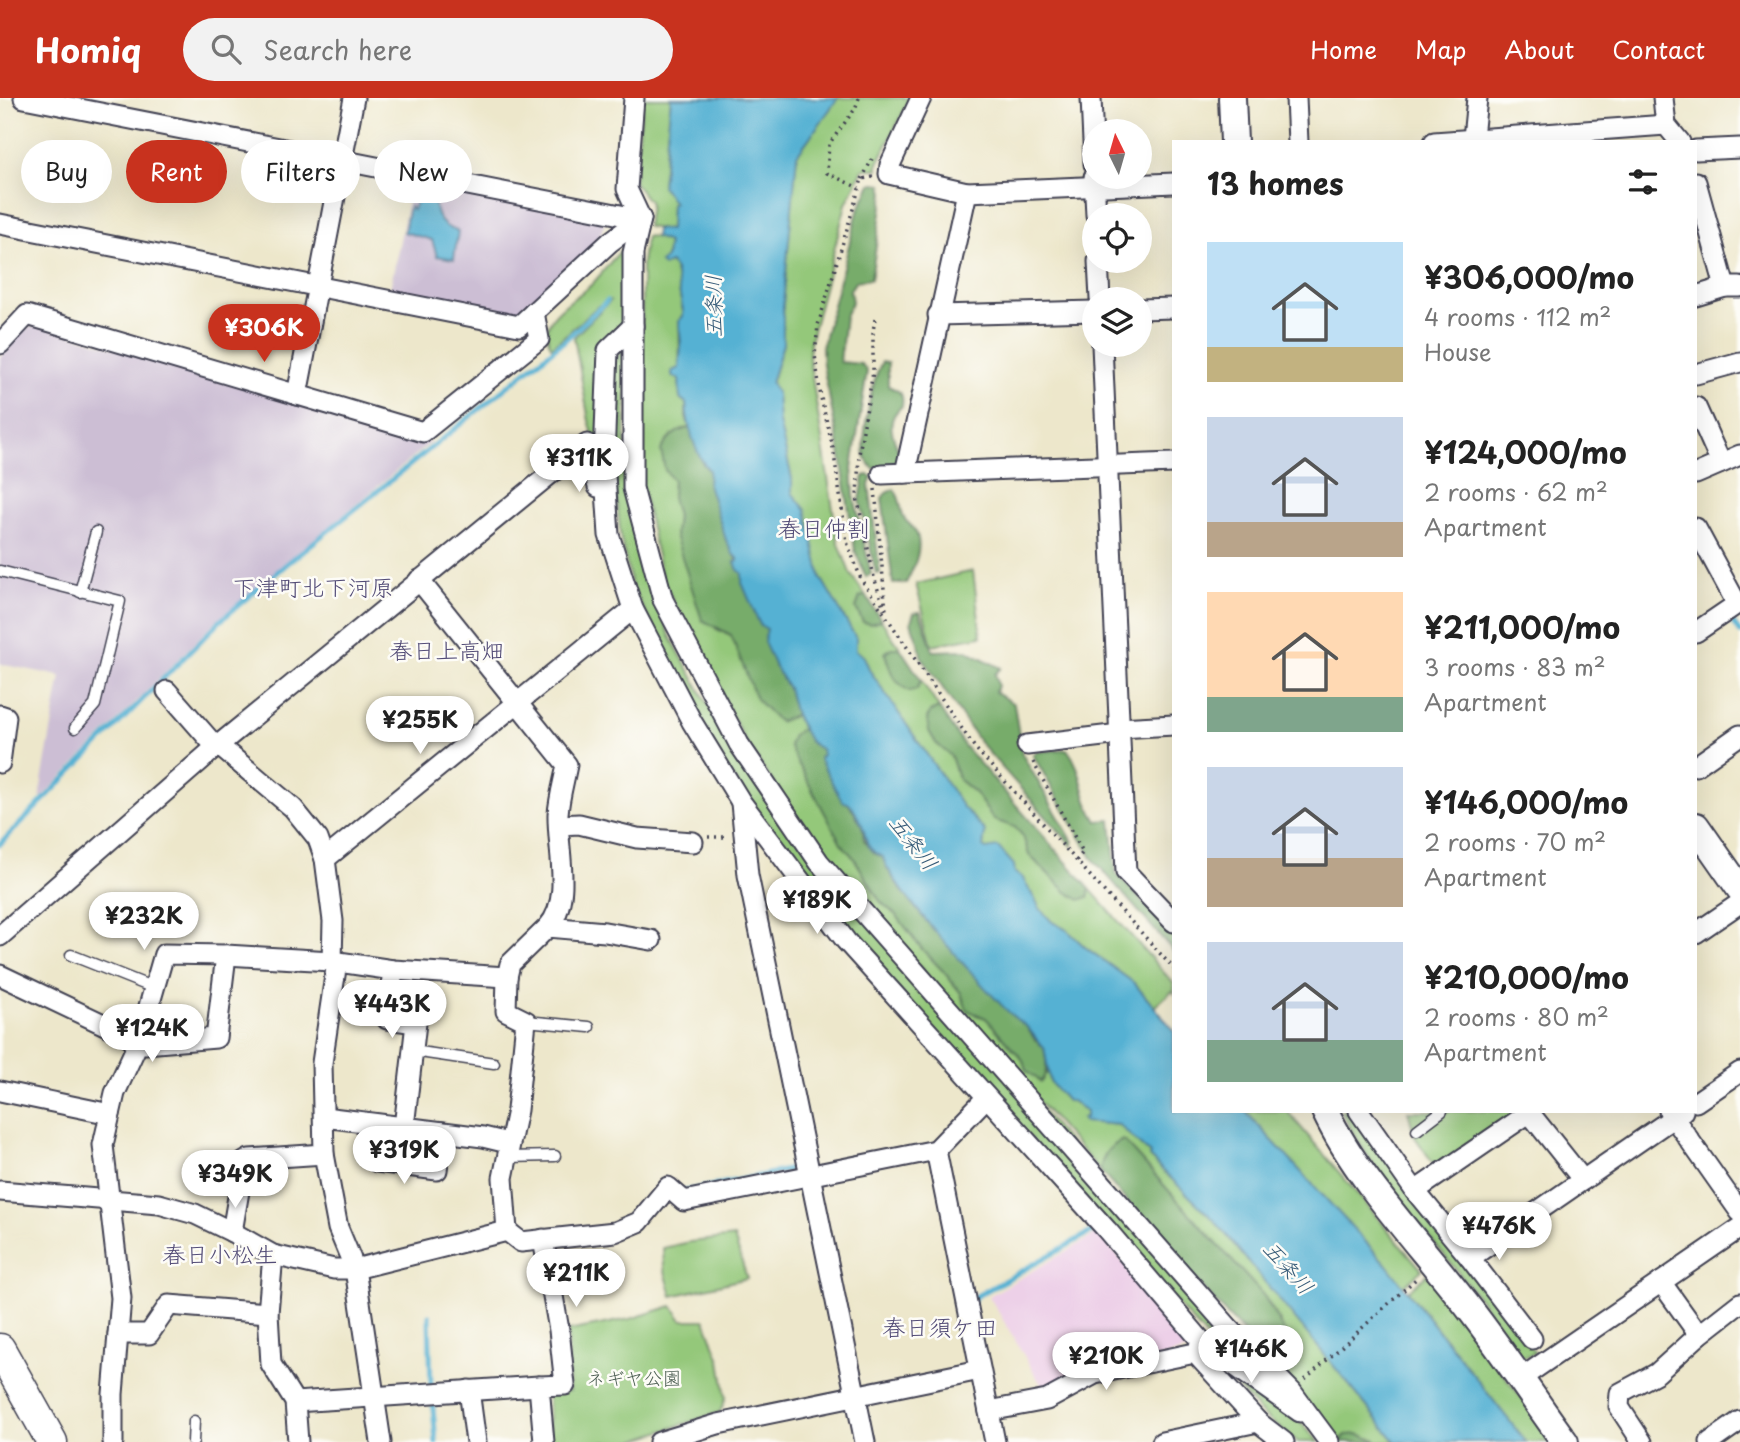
<!DOCTYPE html>
<html lang="en">
<head>
<meta charset="utf-8">
<style>
  body { margin:0; font-family:"Playpen Sans","Klee One",sans-serif; background:#f2f2f2; color:#222; height:100vh; display:flex; flex-direction:column; font-size:26px; white-space:nowrap }
  * { box-sizing:border-box; margin:0 }
  p { font-size:23px; color:#767676 }
  .icon { flex:none; width:38px; height:38px; fill:none; stroke:currentColor; stroke-width:2; stroke-linecap:round; stroke-linejoin:round }
  .map { position:relative; flex:1; overflow:hidden }
  .side { position:absolute; left:1172px; top:42px; width:525px; height:973px; display:flex; flex-direction:column; background:#fff; border-radius:0px; box-shadow:0 7px 28px #0002 }
  .side>* { flex:none }
  .hud { position:absolute; left:21px; top:42px; width:665px; height:63px; display:flex; gap:14px }
  .needle { width:46px; rotate:355deg }
  .controls { position:absolute; left:1082px; top:21px; display:grid; gap:14px }
  .controls a { display:grid; place-items:center; width:70px; height:70px; border-radius:50%; background:#fff; box-shadow:0 7px 28px #0002; font-size:35px }
  .price { position:absolute; translate:-50% -60px; padding:0 16px; border-radius:24px; background:#fff; color:#222; font-size:23px; line-height:46px; filter:drop-shadow(0 2px 4px #0008) }
  .price::after { content:''; position:absolute; left:50%; top:42px; width:21px; height:16px; margin-left:-10px; background:inherit; clip-path:polygon(0 0,100% 0,50% 100%) }
  .price.selected { background:#c8321e; color:#fff }
  ul { padding:0; list-style:none }
  li { display:flex; align-items:center; gap:21px; height:175px; padding:0 35px }
  li span { display:grid; place-items:center; flex:none; width:196px; height:140px; border-radius:0px; color:#555 }
  li>.icon { margin-inline-start:auto }
  span .icon { width:84px; height:84px; fill:#fffc; stroke-width:1 }
  li b { font-size:30px }
  h2 { display:flex; justify-content:space-between; align-items:center; height:84px; padding:0 35px; font-size:30px }
  .tag { padding:0 24px; border-radius:32px; background:#fff; box-shadow:0 7px 28px #0002; font-size:24px; line-height:63px }
  .tag.selected { background:#c8321e; color:#fff }
  header { display:flex; align-items:center; gap:42px; box-sizing:border-box; height:98px; padding:0 35px; background:#c8321e; color:#fff }
  header strong { font-size:33px }
  nav { display:flex; gap:38px; margin-inline-start:auto; font-size:24px }
  .search { width:490px; height:63px; background:#f2f2f2; display:flex; align-items:center; gap:18px; box-sizing:border-box; padding:0 24px; border-radius:38px; color:#767676; font-size:26px }
  .map>svg:first-child { display:block }
</style>
</head>
<body>
<header>
<strong>Homiq</strong>
<div class="search"><svg class="icon" aria-label="search" viewBox="0 0 24 24"><circle cx="10" cy="10" r="6"/><path d="M15 15l6 6"/></svg>Search here</div>
<nav><a>Home</a><a>Map</a><a>About</a><a>Contact</a></nav>
</header>
<div class="map">
<svg width="1740" height="1344" viewBox="0 0 1740 1344">
  <rect width="100%" height="100%" fill="#fdfcf7"/>
  <filter id="ink" filterUnits="userSpaceOnUse"><feTurbulence type="fractalNoise" baseFrequency=".0143" numOctaves="2"/><feDisplacementMap in="SourceGraphic" scale="14" xChannelSelector="R" yChannelSelector="G"/><feConvolveMatrix kernelMatrix="1 2 1 2 8 2 1 2 1" color-interpolation-filters="sRGB"/></filter>
  <filter id="wash" filterUnits="userSpaceOnUse"><feTurbulence type="fractalNoise" baseFrequency=".00686" numOctaves="4" result="noise"/><feDisplacementMap in="SourceGraphic" scale="28" xChannelSelector="R" yChannelSelector="G"/><feGaussianBlur stdDeviation="1.57" result="paint"/><feColorMatrix in="noise" values="0 0 0 0 0 0 0 0 0 0 0 0 0 0 0 0 0 1.4 0 .05"/><feComposite in="paint" operator="in"/></filter>
  <g filter="url(#wash)">
    <rect width="100%" height="100%" fill="#ede7cb"/>
    <!-- built -->
    <path fill="#edd0e8" d="M1098,1135L1191,1243L1190,1251L1046,1295L989,1198Z"/>
    <!-- industrial -->
    <g fill="#ccbed4">
      <path d="M412,83L606,121L595,152L510,220L389,196Z"/>
      <path d="M38,227L431,344L215,524L41,700L40,694L61,578L0,566V259L24,231Z"/>
    </g>
    <!-- green -->
    <g fill="#94c87a" stroke="#5b755a" stroke-width="2">
      <path d="M643,0H671L662,87L675,105L671,106L670,132L647,129L650,105L634,84Z"/>
      <path d="M838,0H910L878,65V71H863L846,106L810,244L809,260L838,443L850,475L866,498L860,499L856,510L863,524L876,525L881,522L900,550H891L885,555C890,573 894,583 910,593L917,591L921,582L939,610L930,614L927,620L929,633L936,645L951,658L959,682L975,695L994,722L1015,729L1024,738L1029,757L1067,794L1088,799L1090,791L1174,886V895L1172,893L1154,909L1134,885L1085,849L1067,832L1052,824L1041,812L1022,779L1014,775L983,749L985,733L962,708L870,573L864,559L856,552V540L821,480L797,403L792,395V381L779,324L777,296L771,286L783,246V206L797,57Z"/>
      <path d="M646,138L662,140L668,144L666,160L675,171L683,213V218L679,223C681,249 678,273 680,300L686,305V319L690,330L682,331L665,372L673,382L672,399L677,418L675,438L716,531L731,537L790,620L795,617L804,632H800L803,673L815,698L823,708L841,745L854,760L880,803L897,818L922,851L944,874L961,895L963,903L976,917L986,920L1023,962L1026,972L1046,976L1047,967L1050,984L1067,1003H1072L1087,1014L1084,1023L1119,1027L1150,1056L1149,1059L1215,1123L1396,1344H1378L1375,1341L1346,1337L1338,1344L1279,1270L1280,1223L1264,1198L1123,1042C1107,1050 1103,1056 1100,1073L826,763L745,643L662,481L642,389V164Z"/>
      <path d="M624,150L627,221L603,247L597,258L601,364L589,323L574,239L611,202L598,208L552,249C533,221 575,202 591,187C603,175 611,161 624,150Z"/>
      <path d="M626,253L625,391L641,462L670,538L732,650L1274,1285L1209,1242L848,835L726,670L632,489L621,441L614,375L611,268L620,254Z"/>
      <path d="M973,473L981,538L932,547L916,486Z"/>
      <path d="M1245,1013H1287L1422,1172L1403,1188L1386,1166Z"/>
      <path d="M1341,1013H1352L1535,1255L1521,1260C1507,1240 1493,1218 1478,1199C1430,1138 1377,1082 1341,1013Z"/>
      <path d="M1408,1013H1513V1018L1437,1071L1415,1039Z"/>
      <path d="M734,1139L747,1180L672,1198L664,1170L663,1150L690,1144Z"/>
      <path d="M1427,1176L1555,1344H1526L1408,1193Z"/>
      <path d="M672,1208L682,1222H705L720,1262L726,1300L720,1314L629,1344H549L548,1295L569,1293L568,1233L630,1221Z"/>
      <path d="M1206,1255L1300,1324L1319,1344H1298L1263,1317Z"/>
    </g>
    <!-- forest -->
    <g fill="#77ac6a" stroke="#4c6752" stroke-width="2">
      <path d="M874,85L882,86L884,95L871,181L856,183L850,192L852,204L845,218L840,264L861,266L867,273L852,370L854,398L871,476L866,479L855,453L841,359L823,267L822,249L858,113L871,86Z"/>
      <path d="M882,264L888,265V288C900,293 904,295 902,308C881,326 897,342 901,362L874,371C874,371 867,364 867,363C858,347 873,280 882,264Z"/>
      <path d="M690,330L703,366L709,372L726,442L738,463L735,464L742,475L767,531L775,569L788,590L795,617L779,624L756,601L731,537L702,522L675,437L677,418L672,399L673,382L665,372L661,352C668,340 675,332 690,330Z"/>
      <path d="M868,377L872,379L869,387L880,475L876,476L860,402L864,378Z"/>
      <path d="M894,391C901,400 900,408 903,418C905,424 910,425 914,431C925,447 914,470 906,485L893,486L882,400L886,395Z"/>
      <path d="M866,498L881,522L870,526L863,524L856,510L860,499Z"/>
      <path d="M920,514L933,553L966,552L1001,570L995,576L998,588L995,594L1014,606L1022,656L1073,744V749L980,645L921,558C920,544 914,537 911,523L914,515Z"/>
      <path d="M891,550H900L921,582L917,591L909,593C893,583 890,573 885,555Z"/>
      <path d="M939,610L965,649L1090,791L1088,799L1080,802L1067,794L1029,757L1023,738L1015,729L994,722L975,695L959,682L951,658L936,645L929,633L927,621L930,614Z"/>
      <path d="M800,632H804L810,644L821,651L847,703L862,727L864,742L874,755L883,759C888,789 988,890 1013,918L1027,929L1035,942L1044,949C1046,962 1049,972 1041,984L1026,972L1023,962L986,920L967,912L961,895L944,874L922,851L897,818L880,803L854,760L841,745L792,654L789,647L793,637Z"/>
      <path d="M1067,651C1085,674 1080,699 1097,723L1111,722L1116,775L1174,838V854L1092,760L1033,657L1036,654Z"/>
      <path d="M1123,1042L1264,1198L1289,1242V1257L1279,1270L1227,1217L1100,1073C1103,1056 1107,1050 1123,1042Z"/>
      <path d="M1359,1336L1378,1344H1340L1346,1337Z"/>
    </g>
    <!-- water -->
    <g fill="#55b1d3" stroke="#3c6a87" stroke-width="2">
      <path d="M671,0H838L797,57L783,206V246L771,285L777,296L779,324L792,381V395L806,412L821,480L856,540V552L864,559L870,573L962,708L985,733L983,749L986,751L998,749L1014,767L1015,775L1022,779L1041,812L1052,824L1067,832L1085,849L1134,885L1174,932V1013H1245L1386,1166L1526,1344H1396L1215,1123L1149,1059L1150,1056L1119,1027L1084,1024L1082,1020L1086,1019V1013L1072,1003H1067L1050,984L1044,949C1036,943 1033,935 1026,928C1022,925 1017,922 1013,918C990,898 887,783 883,759C864,750 868,744 862,727C859,720 854,712 850,706L842,703L819,660L822,657L821,651L810,644L795,617L788,590L775,569L764,544L767,531L760,527L742,485V475L738,472L735,464L738,463V460L733,456L726,442L708,386L709,372C695,357 687,326 686,305L680,300L679,281L672,278V273L679,270L681,247L679,223L683,218V213L675,172L670,165L663,168L660,165L666,160L668,144L655,139L656,131L670,132L671,106L674,105L662,88Z"/>
      <path d="M430,89L437,91C432,111 436,128 458,133L454,161L437,158L432,142L404,134L409,108L413,112L420,90L426,91L427,94Z"/>
    </g>
    <g fill="none" stroke-linecap="round" stroke-linejoin="round">
      <!-- stream -->
      <g stroke="#55b1d3" stroke-width="5">
        <path d="M1731,522L1740,535"/>
        <path d="M0,746L220,523L288,465L564,243L607,203"/>
        <path d="M682,1094L792,1071L797,1063"/>
        <path d="M974,1203L973,1200L1093,1133"/>
        <path d="M429,1218L431,1289"/>
        <path d="M432,1299L436,1344"/>
      </g>
    </g>
  </g>
  <g filter="url(#ink)">
    <g fill="none" stroke-linecap="round" stroke-linejoin="round">
      <!-- lane casing -->
      <g stroke="#404051" stroke-width="13">
        <g id="lane">
          <path d="M0,473L120,503L95,607L75,630"/>
          <path d="M80,494L96,434"/>
          <path d="M71,857L154,890"/>
          <path d="M526,923L589,929"/>
          <path d="M413,953L494,965"/>
          <path d="M1417,1032L1442,1013"/>
          <path d="M507,1059L555,1058"/>
          <path d="M193,1344L194,1323"/>
        </g>
      </g>
      <!-- street casing -->
      <g stroke="#404051" stroke-width="23">
        <g id="street">
          <path d="M634,0L627,91L641,121L633,155V390L663,502L739,646L819,764L1230,1231L1292,1294L1329,1344"/>
          <path d="M921,0L890,67L889,76L967,94L1174,85"/>
          <path d="M1091,0L1094,66"/>
          <path d="M1296,0L1298,44"/>
          <path d="M1663,0L1666,27L1680,44"/>
          <path d="M1473,40L1477,0"/>
          <path d="M1434,44L1666,27"/>
          <path d="M1696,52L1740,50"/>
          <path d="M1094,79L1096,117"/>
          <path d="M1696,84L1725,189"/>
          <path d="M0,126L519,228L610,144L641,121L24,0"/>
          <path d="M1098,163L1100,201"/>
          <path d="M1696,198L1725,189H1740"/>
          <path d="M1139,211L1174,210"/>
          <path d="M938,217L1094,213"/>
          <path d="M633,228L608,252L604,362L609,437L633,511L692,624L741,704L846,843L1107,1132L1204,1246L1300,1314"/>
          <path d="M0,246L27,217L423,334L539,241L534,214"/>
          <path d="M1102,247L1126,774L1174,824"/>
          <path d="M1696,276L1740,264"/>
          <path d="M297,297L354,0"/>
          <path d="M1696,309L1721,365"/>
          <path d="M905,375L967,94"/>
          <path d="M882,376L1174,365"/>
          <path d="M1696,376L1740,357"/>
          <path d="M1696,430L1737,506"/>
          <path d="M419,482L567,667C564,683 559,700 558,716C557,751 573,801 548,829"/>
          <path d="M1696,534L1740,504"/>
          <path d="M167,593L216,649"/>
          <path d="M0,617L6,619L0,665"/>
          <path d="M1119,630L1174,627"/>
          <path d="M218,647L293,710L318,741L325,761"/>
          <path d="M1027,647L1120,636"/>
          <path d="M1696,668L1740,637"/>
          <path d="M741,705L748,777L865,1344"/>
          <path d="M559,727L579,726L637,740L693,744"/>
          <path d="M1696,835L1740,805"/>
          <path d="M0,838L216,649L587,346L598,389"/>
          <path d="M332,863L333,823L325,761L633,511"/>
          <path d="M337,864L322,965L324,1056L338,1130L355,1171L381,1344"/>
          <path d="M393,872L387,921L416,925L404,1029"/>
          <path d="M0,877L145,946L216,940L226,857"/>
          <path d="M0,993L110,1016"/>
          <path d="M1696,1004L1740,974"/>
          <path d="M1359,1013L1415,1093L1470,1160L1683,1013"/>
          <path d="M1528,1013L1583,1082"/>
          <path d="M1669,1013L1740,1114"/>
          <path d="M324,1019L483,1039L508,1045"/>
          <path d="M381,1027L377,1064L437,1072L442,1034"/>
          <path d="M936,1052L995,1344"/>
          <path d="M0,1093L159,1106L195,1116L232,1134L273,1157L334,1171H355L507,1133L521,1144L615,1134L639,1124L668,1089L684,1103L936,1052L986,1000"/>
          <path d="M1415,1093L1529,1015"/>
          <path d="M507,1133L503,1080L517,1012L526,923L506,913L507,879"/>
          <path d="M232,1134L244,1064L249,1061L324,1056"/>
          <path d="M543,1141L559,1232L565,1287L539,1288L544,1344"/>
          <path d="M273,1157L268,1215L271,1266L295,1304L298,1344"/>
          <path d="M1470,1160L1532,1241"/>
          <path d="M1661,1184L1699,1237"/>
          <path d="M118,1236H149L169,1207L268,1215"/>
          <path d="M1195,1255L1258,1324L1284,1344"/>
          <path d="M1520,1281L1740,1130"/>
          <path d="M469,1292L476,1344"/>
          <path d="M295,1304L539,1288"/>
          <path d="M989,1313L1047,1302L1095,1276L1195,1255L1204,1246"/>
          <path d="M113,1344V1296L121,1200L103,1047L115,995L139,943L164,856L226,857L332,863L393,872L507,879L510,866L548,829L605,834L651,842"/>
          <path d="M659,1344L718,1326L980,1272"/>
          <path d="M1162,1344L1258,1324"/>
          <path d="M1642,1344L1619,1309L1620,1295L1657,1275L1699,1237L1740,1205"/>
          <path d="M1710,1344L1740,1323"/>
        </g>
      </g>
      <!-- secondary casing -->
      <g stroke="#404051" stroke-width="30">
        <g id="secondary">
          <path d="M1232,0L1234,44"/>
          <path d="M1696,728L1740,791"/>
          <path d="M1325,1013C1356,1079 1416,1142 1461,1200C1498,1246 1530,1296 1565,1344"/>
        </g>
      </g>
      <!-- primary casing -->
      <g stroke="#404051" stroke-width="33">
        <path id="primary" d="M0,1251L52,1344"/>
      </g>
      <!-- path -->
      <g stroke="#404051" stroke-width="3.5" stroke-dasharray="2 5" stroke-linecap="butt">
        <path d="M859,0L855,11L829,46L827,75L859,90"/>
        <path d="M873,79L862,81L818,227L815,257L821,300L833,350L847,444L861,481L975,650L1174,871"/>
        <path d="M862,81L872,61"/>
        <path d="M875,221L873,233V274L859,356L857,399L874,479L885,514"/>
        <path d="M875,391L886,513"/>
        <path d="M1033,664L1083,754L1076,763"/>
        <path d="M708,739H728"/>
        <path d="M1305,1282L1418,1179"/>
      </g>
      <!-- lane -->
      <use href="#lane" stroke="#fff" stroke-width="10"/>
      <!-- street -->
      <use href="#street" stroke="#fff" stroke-width="19"/>
      <!-- secondary -->
      <use href="#secondary" stroke="#fff" stroke-width="26"/>
      <!-- primary -->
      <use href="#primary" stroke="#fff" stroke-width="30"/>
    </g>
  </g>
  <g text-anchor="middle" stroke-width="5" stroke-linejoin="round" paint-order="stroke">
    <!-- park labels -->
    <g font-size="19" fill="#4a5c51" stroke="#fdfcf7">
      <text x="634" y="1287">ネギヤ公園</text>
    </g>
    <!-- water labels -->
    <g font-size="21" font-style="italic" fill="#365b78" stroke="#fdfcf7">
      <text transform="translate(714 208) rotate(-91)" y="7">五条川</text>
      <text transform="translate(913 745) rotate(52)" y="7">五条川</text>
      <text transform="translate(1288 1170) rotate(48)" y="7">五条川</text>
    </g>
    <!-- quarter labels -->
    <g font-size="23" fill="#534c77" stroke="#fdfcf7">
      <text x="824" y="439">春日仲割</text>
      <text x="313" y="498">下津町北下河原</text>
      <text x="447" y="561">春日上高畑</text>
      <text x="220" y="1165">春日小松生</text>
      <text x="940" y="1238">春日須ケ田</text>
    </g>
  </g>
</svg>
<div class="controls">
<a><svg class="needle" viewBox="-14 -14 28 28"><path d="M0-13l5 13h-10z" fill="#e53935"/><path d="M0 13l5-13h-10z" fill="#767676"/></svg></a>
<a><svg class="icon" aria-label="locate" viewBox="0 0 24 24"><circle cx="12" cy="12" r="6"/><path d="M12 2v4M12 18v4M2 12h4M18 12h4"/></svg></a>
<a><svg class="icon" aria-label="layers" viewBox="0 0 24 24"><path d="M12 4l9 5-9 5-9-5zM3 14l9 5 9-5"/></svg></a>
</div>
<b class="price selected" style="left:264px;top:266px">¥306K</b>
<b class="price" style="left:579px;top:396px">¥311K</b>
<b class="price" style="left:420px;top:658px">¥255K</b>
<b class="price" style="left:817px;top:838px">¥189K</b>
<b class="price" style="left:144px;top:854px">¥232K</b>
<b class="price" style="left:392px;top:942px">¥443K</b>
<b class="price" style="left:152px;top:966px">¥124K</b>
<b class="price" style="left:404px;top:1088px">¥319K</b>
<b class="price" style="left:235px;top:1112px">¥349K</b>
<b class="price" style="left:1499px;top:1164px">¥476K</b>
<b class="price" style="left:576px;top:1211px">¥211K</b>
<b class="price" style="left:1251px;top:1287px">¥146K</b>
<b class="price" style="left:1106px;top:1294px">¥210K</b>
<div class="hud">
<a class="tag">Buy</a>
<a class="tag selected">Rent</a>
<a class="tag">Filters</a>
<a class="tag">New</a>
</div>
<section class="side">
<h2>13 homes<svg class="icon" aria-label="filters" viewBox="0 0 24 24"><path d="M4 7h16M4 17h16"/><circle cx="9" cy="7" r="2"/><circle cx="15" cy="17" r="2"/></svg></h2>
<ul>
<li><span style="background:linear-gradient(#bfe0f5 75%,#c2b280 0)"><svg class="icon" aria-label="home" viewBox="0 0 24 24"><path d="M3 11l9-7 9 7M6 9v11h12V9"/></svg></span><div><b>¥306,000/mo</b><p>4 rooms · 112 m²</p><p>House</p></div></li>
<li><span style="background:linear-gradient(#c9d6e8 75%,#b9a48a 0)"><svg class="icon" aria-label="home" viewBox="0 0 24 24"><path d="M3 11l9-7 9 7M6 9v11h12V9"/></svg></span><div><b>¥124,000/mo</b><p>2 rooms · 62 m²</p><p>Apartment</p></div></li>
<li><span style="background:linear-gradient(#ffd9b3 75%,#7fa58c 0)"><svg class="icon" aria-label="home" viewBox="0 0 24 24"><path d="M3 11l9-7 9 7M6 9v11h12V9"/></svg></span><div><b>¥211,000/mo</b><p>3 rooms · 83 m²</p><p>Apartment</p></div></li>
<li><span style="background:linear-gradient(#c9d6e8 65%,#b9a48a 0)"><svg class="icon" aria-label="home" viewBox="0 0 24 24"><path d="M3 11l9-7 9 7M6 9v11h12V9"/></svg></span><div><b>¥146,000/mo</b><p>2 rooms · 70 m²</p><p>Apartment</p></div></li>
<li><span style="background:linear-gradient(#c9d6e8 70%,#7fa58c 0)"><svg class="icon" aria-label="home" viewBox="0 0 24 24"><path d="M3 11l9-7 9 7M6 9v11h12V9"/></svg></span><div><b>¥210,000/mo</b><p>2 rooms · 80 m²</p><p>Apartment</p></div></li>
</ul>
</section>
</div>
</body>
</html>
